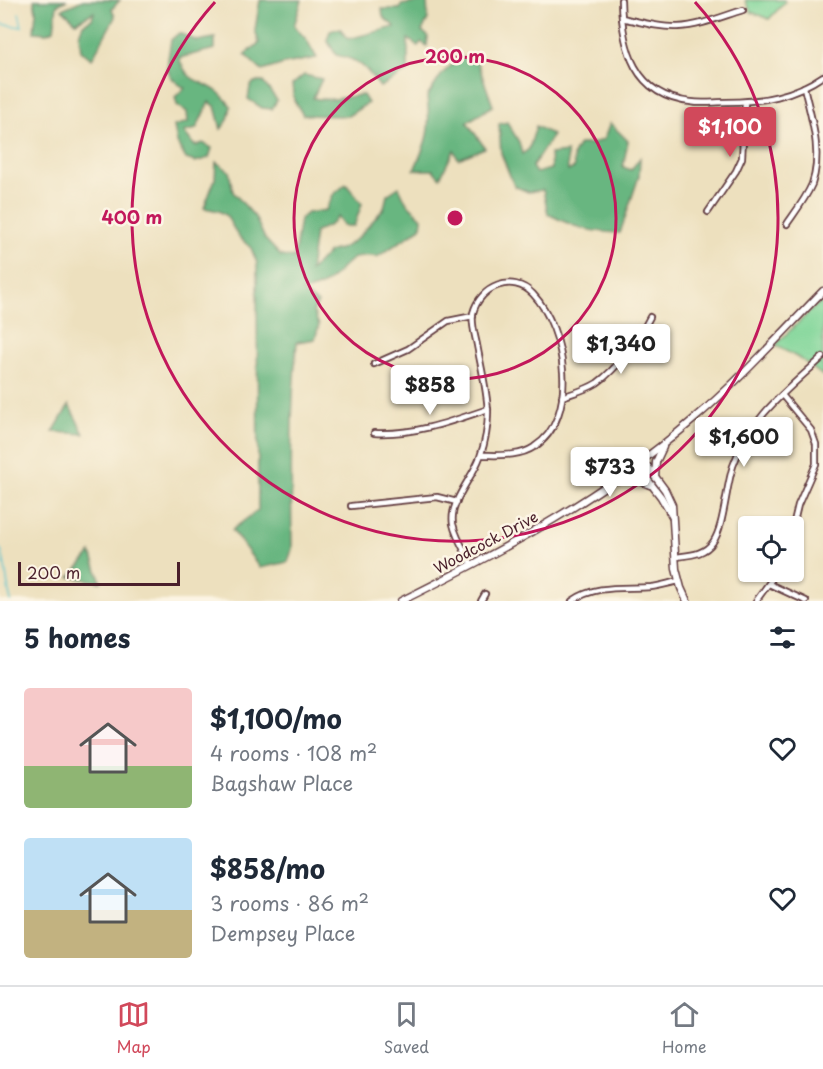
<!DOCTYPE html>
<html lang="en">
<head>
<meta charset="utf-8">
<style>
  body { margin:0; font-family:"Playpen Sans",sans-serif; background:#f6f6f7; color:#1f2937; height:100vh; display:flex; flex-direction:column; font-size:22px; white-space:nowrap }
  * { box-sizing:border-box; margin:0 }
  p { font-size:20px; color:#747a83 }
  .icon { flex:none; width:33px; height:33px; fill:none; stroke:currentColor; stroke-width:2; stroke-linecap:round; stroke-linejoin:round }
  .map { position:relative; height:601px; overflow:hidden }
  .panel { display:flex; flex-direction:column; background:#fff; flex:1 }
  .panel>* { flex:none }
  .tools { position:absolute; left:738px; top:516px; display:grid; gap:12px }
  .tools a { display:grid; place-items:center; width:66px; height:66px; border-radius:6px; background:#fff; box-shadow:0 2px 4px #0004; font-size:30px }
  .scale { position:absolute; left:18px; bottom:15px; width:162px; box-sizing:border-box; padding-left:6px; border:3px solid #4a1f2b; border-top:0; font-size:16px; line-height:21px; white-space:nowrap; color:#4a1f2b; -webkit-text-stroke:4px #fcf5e5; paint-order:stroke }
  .price { position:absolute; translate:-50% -51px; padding:0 14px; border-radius:6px; background:#fff; color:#222; font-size:20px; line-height:39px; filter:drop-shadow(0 2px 3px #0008) }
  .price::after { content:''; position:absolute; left:50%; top:36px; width:18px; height:14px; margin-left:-9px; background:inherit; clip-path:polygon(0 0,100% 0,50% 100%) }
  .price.on { background:#d1495b; color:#fff }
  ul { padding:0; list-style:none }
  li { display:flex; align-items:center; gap:18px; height:150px; padding:0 24px }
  li span { display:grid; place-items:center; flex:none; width:168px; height:120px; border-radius:6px; color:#555 }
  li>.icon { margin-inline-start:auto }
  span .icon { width:72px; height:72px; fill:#fffc; stroke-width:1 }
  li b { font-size:26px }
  h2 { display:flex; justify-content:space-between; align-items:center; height:72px; padding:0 24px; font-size:26px }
  .tabs { display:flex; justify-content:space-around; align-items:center; height:84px; border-top:2px solid #e0e1e3; background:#fff; font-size:16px; color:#747a83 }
  .tabs a { display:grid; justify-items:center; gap:3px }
  .tabs .on { color:#d1495b }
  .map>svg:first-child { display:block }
</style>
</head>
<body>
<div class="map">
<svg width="823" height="601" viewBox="0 0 823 601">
  <rect width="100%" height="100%" fill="#fcf5e5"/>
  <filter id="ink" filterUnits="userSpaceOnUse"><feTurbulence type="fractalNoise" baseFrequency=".0167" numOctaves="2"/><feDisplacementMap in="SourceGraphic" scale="12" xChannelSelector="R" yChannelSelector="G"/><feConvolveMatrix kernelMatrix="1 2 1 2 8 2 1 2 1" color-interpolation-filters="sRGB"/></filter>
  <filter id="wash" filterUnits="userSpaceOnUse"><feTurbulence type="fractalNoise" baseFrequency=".008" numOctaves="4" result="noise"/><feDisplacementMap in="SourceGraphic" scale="24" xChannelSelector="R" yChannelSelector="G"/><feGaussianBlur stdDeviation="1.35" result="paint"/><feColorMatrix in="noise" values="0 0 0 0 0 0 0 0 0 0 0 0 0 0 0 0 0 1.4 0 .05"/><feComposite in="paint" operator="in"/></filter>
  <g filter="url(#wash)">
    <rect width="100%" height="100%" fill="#ede0be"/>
    <!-- green -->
    <g fill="#7fd598" stroke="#647a62" stroke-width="1.5">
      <path d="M745,0H784L785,2L769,19L751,12Z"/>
      <path d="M823,299V376L802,360L775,345Z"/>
    </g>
    <!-- forest -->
    <g fill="#67b680" stroke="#586a56" stroke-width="1.5">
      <path d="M34,0H67L57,5L54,30L47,33L34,32L36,12Z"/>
      <path d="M83,0H120L112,9L115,17L92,59L81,51L79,34L83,24L92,19L94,12L76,22L62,9Z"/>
      <path d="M260,0H302L294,26L306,39L317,58L284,64L262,71L245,55L259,43L255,30Z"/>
      <path d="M427,1L428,19L422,31L428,36L427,46L421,42L418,46L408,39V71L380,87C366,68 361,60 336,55L327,40L330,31L340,28L348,39L395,27L383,17L382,9H400L401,5Z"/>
      <path d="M179,33L197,41L215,38V49L179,58C189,85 199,78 218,92C222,95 227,101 231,106L228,120L221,129L215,106L209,102L196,129L184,132L195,146L203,143L212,148L209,158L195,162L186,159L177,143L174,126L188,122L187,112L177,105L175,97L185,88C160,74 168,64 171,40Z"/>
      <path d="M460,57L477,61L493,106L467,122L485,148L458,159L454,150L440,178L433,170H414C428,140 431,129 427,97L442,74Z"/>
      <path d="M304,75L322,79L313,98C330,102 346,96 363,95L368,103L348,116L303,115L294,100L292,85Z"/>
      <path d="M254,82H263L277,100L272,109L262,108L248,99L250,87Z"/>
      <path d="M507,122L519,142L522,154L529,149L536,126L553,135L532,167L536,173L551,169L550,154L567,152L568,171L574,168L573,155L579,144H591L604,139L610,123L628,141L623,167L631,170L640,158L639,176L620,233C588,232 576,228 548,214L543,190L528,192L514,186L501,153L499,124Z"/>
      <path d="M216,162L229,171L233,192L255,217L265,239L281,256L294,258L300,219L307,213L326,210L333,195L346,184L362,204L354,226H344L338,217L330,225L315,232L310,271L329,252L343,248L358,238L384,208L387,195L399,187L406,202L422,218L421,228L377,257C344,250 345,274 321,286C316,289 308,290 302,292L318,303L313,311L319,325L315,339L297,342C290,411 291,479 292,549L288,562L260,568L232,530L258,510L257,263L251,248L238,236L226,215L219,211L204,208L215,179Z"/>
      <path d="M69,405L84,434L53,432Z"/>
      <path d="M91,553L101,582L70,577Z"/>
    </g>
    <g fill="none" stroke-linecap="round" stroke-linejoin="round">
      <!-- stream -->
      <g stroke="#55c2cd" stroke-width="1.5">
        <path d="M0,24L22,27L19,13"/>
        <path d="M0,548C7,564 6,584 11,601"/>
      </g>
    </g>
  </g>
  <g filter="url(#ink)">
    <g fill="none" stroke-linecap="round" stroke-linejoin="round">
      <!-- street casing -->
      <g stroke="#623c41" stroke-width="8">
        <g id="street">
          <path d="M621,0C622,48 634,96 691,102C702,104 715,102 727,102C762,102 794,96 823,76"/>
          <path d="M622,18C640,22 660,28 678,27C700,26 723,16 743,10"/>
          <path d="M708,212L736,171L742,158L745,102"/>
          <path d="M787,224C796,211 806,198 812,184C823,152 811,118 804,87"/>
          <path d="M374,364L408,349L448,321L473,316"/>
          <path d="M782,395L811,430L816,444V464L798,505L793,526"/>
          <path d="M562,397C573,393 586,390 597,383C617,369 639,339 650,317"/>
          <path d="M374,433C415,435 450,422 488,409"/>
          <path d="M351,506L437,497L457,502"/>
          <path d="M676,557C690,555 704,555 713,542C724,527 726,487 733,466C749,419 787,390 823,357"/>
          <path d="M472,565C466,553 456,538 453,524C449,501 473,478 480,457C485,443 488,427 488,412C487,390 481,367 477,345C475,335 471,323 473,313C480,286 513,273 533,294C566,329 580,418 534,447C519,457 499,455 481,455"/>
          <path d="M769,584L806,601"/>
          <path d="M481,601L485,594"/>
          <path d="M572,601C597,584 623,589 651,587C660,586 669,583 679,581"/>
          <path d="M756,601L777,572"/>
        </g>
      </g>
      <!-- secondary casing -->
      <g stroke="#623c41" stroke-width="9">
        <g id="secondary">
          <path d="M640,463L648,467L665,490L672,505L676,569L681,588L687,601"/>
          <path d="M640,463L641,471L661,497L672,516"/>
          <path d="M655,477L656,462L663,447"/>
          <path d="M617,480L636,479L650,485"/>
          <path d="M401,601C508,548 603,497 694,419C740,380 781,334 823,291"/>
        </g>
      </g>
      <!-- street -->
      <use href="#street" stroke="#fff" stroke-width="4.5"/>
      <!-- secondary -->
      <use href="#secondary" stroke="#fff" stroke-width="6"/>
    </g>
  </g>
  <!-- distance rings -->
  <g fill="none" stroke="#c2185b" stroke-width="3">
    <circle cx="455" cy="218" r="161"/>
    <path d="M695 2A323 323 0 1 1 215 2"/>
  </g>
  <g text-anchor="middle" stroke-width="5" stroke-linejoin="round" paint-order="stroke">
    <!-- street labels -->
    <g font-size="15" fill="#4a1f2b" stroke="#fcf5e5">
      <text transform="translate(486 543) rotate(-28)" y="5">Woodcock Drive</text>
    </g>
  </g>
  <circle cx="455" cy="218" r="9" fill="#c2185b" stroke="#fcf5e5" stroke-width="3"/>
  <g font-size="18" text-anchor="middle" font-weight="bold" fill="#c2185b" stroke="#fcf5e5" stroke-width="5" stroke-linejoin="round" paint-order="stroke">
    <text x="455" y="63">200 m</text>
    <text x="132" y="224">400 m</text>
  </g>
</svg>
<div class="tools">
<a><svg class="icon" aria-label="locate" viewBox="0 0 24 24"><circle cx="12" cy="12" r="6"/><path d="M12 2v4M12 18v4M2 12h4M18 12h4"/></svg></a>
</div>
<div class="scale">200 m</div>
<b class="price on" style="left:730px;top:158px">$1,100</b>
<b class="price" style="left:621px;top:375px">$1,340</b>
<b class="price" style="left:430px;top:416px">$858</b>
<b class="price" style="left:744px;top:468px">$1,600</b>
<b class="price" style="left:610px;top:498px">$733</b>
</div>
<section class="panel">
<h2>5 homes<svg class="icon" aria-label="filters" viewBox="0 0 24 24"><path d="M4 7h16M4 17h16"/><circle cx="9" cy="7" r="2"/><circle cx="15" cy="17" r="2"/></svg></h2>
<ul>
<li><span style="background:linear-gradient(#f6c9c9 65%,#8fb573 0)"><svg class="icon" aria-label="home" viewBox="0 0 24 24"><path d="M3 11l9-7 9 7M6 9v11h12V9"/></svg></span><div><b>$1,100/mo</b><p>4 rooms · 108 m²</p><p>Bagshaw Place</p></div><svg class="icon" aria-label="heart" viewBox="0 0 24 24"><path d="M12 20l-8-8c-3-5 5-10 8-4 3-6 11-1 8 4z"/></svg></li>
<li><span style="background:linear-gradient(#bfe0f5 60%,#c2b280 0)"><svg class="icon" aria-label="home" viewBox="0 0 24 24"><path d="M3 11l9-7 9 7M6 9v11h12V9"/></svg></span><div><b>$858/mo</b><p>3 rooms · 86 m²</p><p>Dempsey Place</p></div><svg class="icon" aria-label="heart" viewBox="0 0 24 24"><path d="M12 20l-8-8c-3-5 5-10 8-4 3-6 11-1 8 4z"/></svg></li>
</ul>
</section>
<nav class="tabs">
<a class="on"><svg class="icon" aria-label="map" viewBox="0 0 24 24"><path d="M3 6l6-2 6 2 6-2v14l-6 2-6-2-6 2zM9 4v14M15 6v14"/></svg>Map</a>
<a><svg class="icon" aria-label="saved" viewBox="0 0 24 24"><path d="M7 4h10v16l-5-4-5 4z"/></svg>Saved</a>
<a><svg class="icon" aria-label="home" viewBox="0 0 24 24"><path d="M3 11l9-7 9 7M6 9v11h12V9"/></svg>Home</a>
</nav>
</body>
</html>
